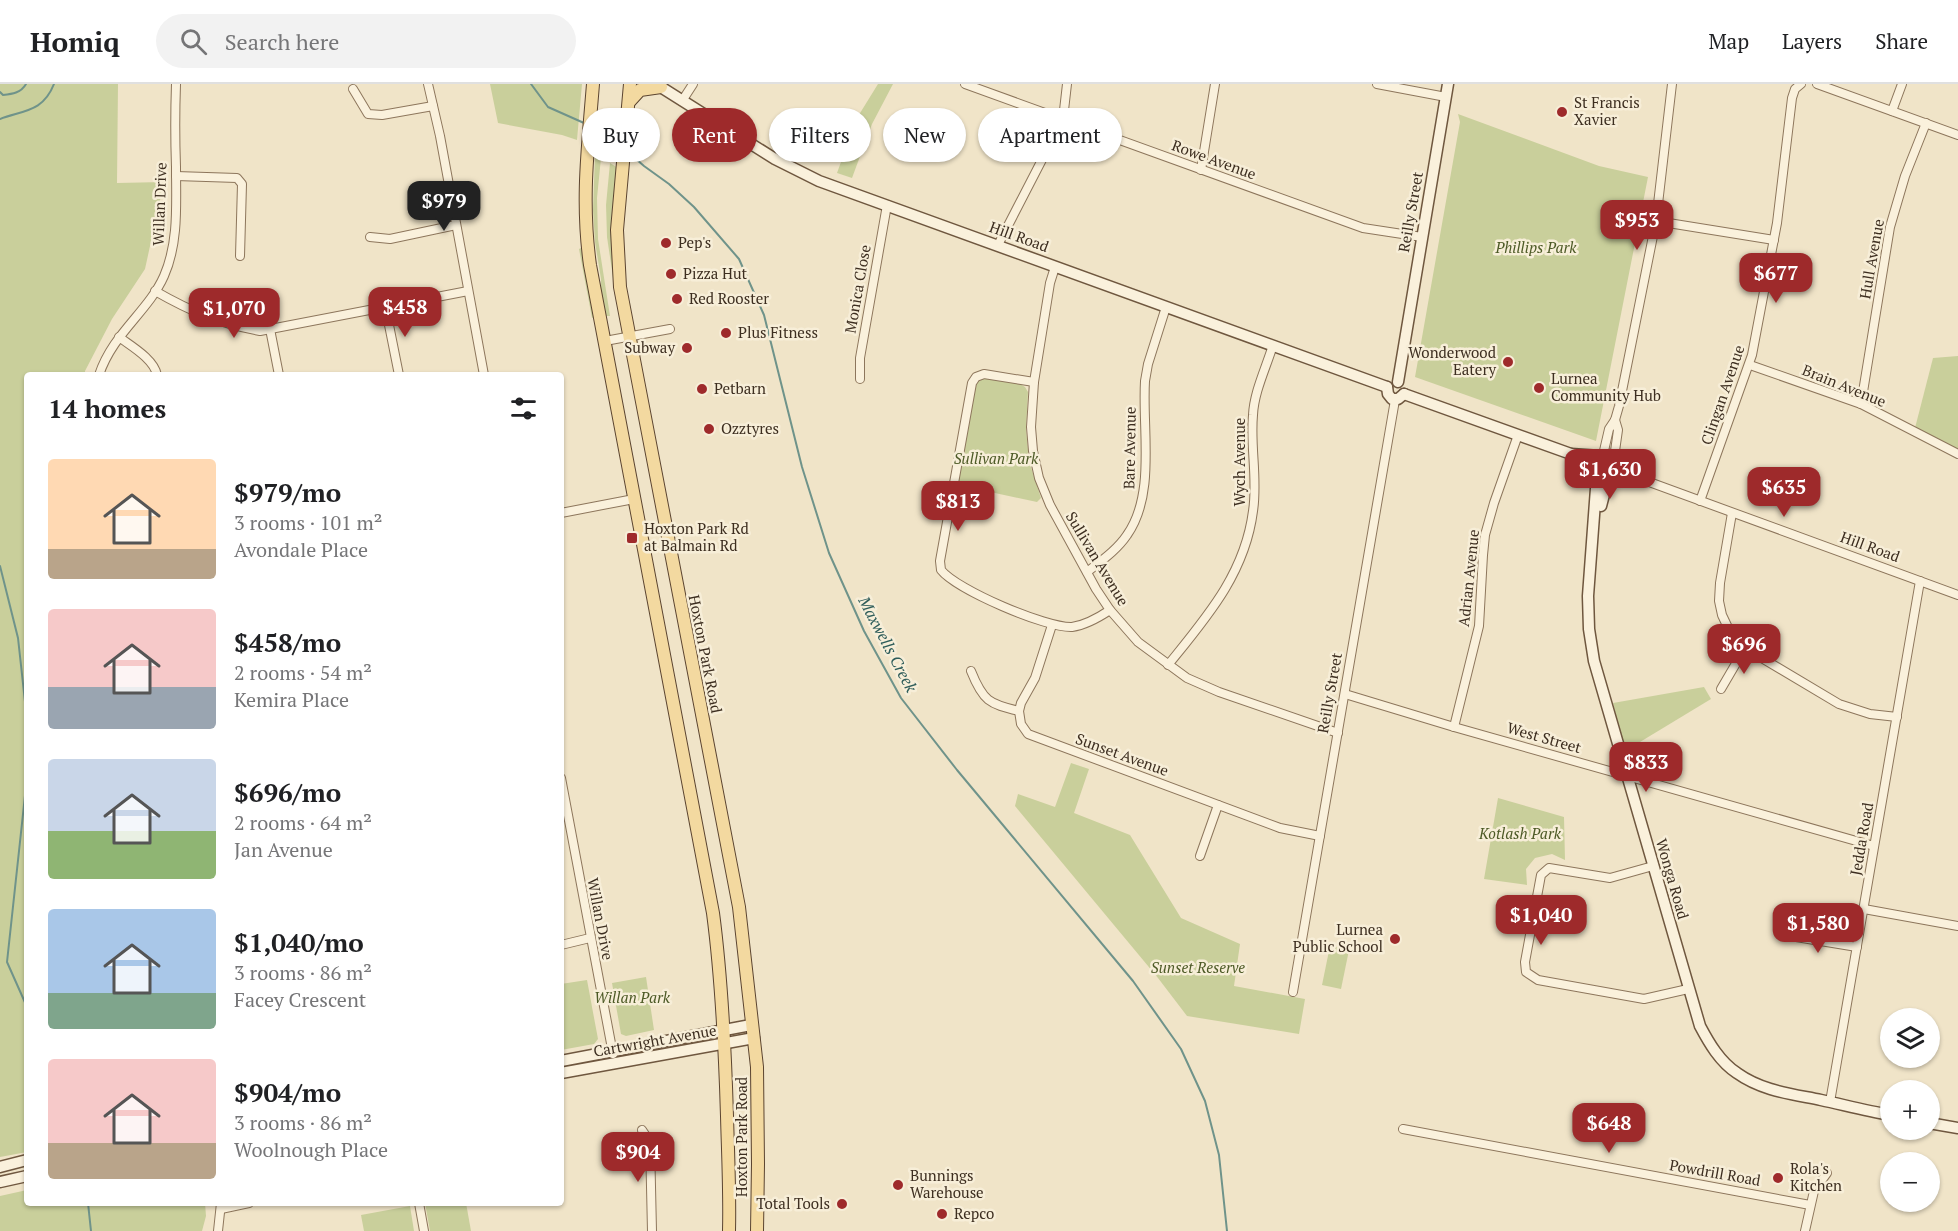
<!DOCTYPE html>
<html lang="en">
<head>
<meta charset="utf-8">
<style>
  body { margin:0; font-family:"PT Serif",serif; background:#f2f2f2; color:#202124; height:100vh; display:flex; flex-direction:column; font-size:22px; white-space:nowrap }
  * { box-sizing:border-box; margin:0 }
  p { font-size:20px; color:#757577 }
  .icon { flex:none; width:33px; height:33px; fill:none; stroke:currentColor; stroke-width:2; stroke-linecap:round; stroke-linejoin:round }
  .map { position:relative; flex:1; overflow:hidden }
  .drawer { position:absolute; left:24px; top:288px; width:540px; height:834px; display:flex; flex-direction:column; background:#fff; border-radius:6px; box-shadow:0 2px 4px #0004 }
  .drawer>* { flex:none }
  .guide { position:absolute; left:582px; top:24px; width:570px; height:54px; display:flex; gap:12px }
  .tools { position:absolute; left:1880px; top:924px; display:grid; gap:12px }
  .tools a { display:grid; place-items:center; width:60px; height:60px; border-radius:50%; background:#fff; box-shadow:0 2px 4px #0004; font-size:30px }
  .price { position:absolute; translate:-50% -51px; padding:0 14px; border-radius:12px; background:#9e2a2b; color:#fff; font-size:20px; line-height:39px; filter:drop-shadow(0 2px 3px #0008) }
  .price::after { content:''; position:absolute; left:50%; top:36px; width:18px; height:14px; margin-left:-9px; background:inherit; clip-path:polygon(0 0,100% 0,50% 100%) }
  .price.active { background:#222; color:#fff }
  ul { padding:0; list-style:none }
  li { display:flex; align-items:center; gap:18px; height:150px; padding:0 24px }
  li span { display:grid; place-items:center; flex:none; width:168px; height:120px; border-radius:6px; color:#555 }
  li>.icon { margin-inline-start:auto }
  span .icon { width:72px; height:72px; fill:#fffc; stroke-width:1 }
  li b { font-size:26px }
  h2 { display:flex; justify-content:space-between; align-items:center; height:72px; padding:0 24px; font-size:26px }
  .pill { padding:0 21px; border-radius:27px; background:#fff; box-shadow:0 2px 4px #0004; font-size:21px; line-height:54px }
  .pill.active { background:#9e2a2b; color:#fff }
  header { display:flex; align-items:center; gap:36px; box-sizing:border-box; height:84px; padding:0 30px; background:#fff; border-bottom:2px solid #e0e0e0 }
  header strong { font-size:28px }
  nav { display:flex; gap:33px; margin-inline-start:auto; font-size:21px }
  .search { width:420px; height:54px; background:#f2f2f2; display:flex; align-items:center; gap:15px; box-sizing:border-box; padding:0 21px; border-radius:33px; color:#757577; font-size:22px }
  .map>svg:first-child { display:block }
</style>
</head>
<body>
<header>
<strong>Homiq</strong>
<div class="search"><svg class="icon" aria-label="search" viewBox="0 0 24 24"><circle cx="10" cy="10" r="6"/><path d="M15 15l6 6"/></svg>Search here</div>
<nav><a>Map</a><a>Layers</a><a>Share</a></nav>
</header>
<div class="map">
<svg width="1958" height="1147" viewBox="0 0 1958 1147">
  <rect width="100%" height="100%" fill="#f0e4c8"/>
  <!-- green -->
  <g fill="#c9cf9b">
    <path d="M0,0H118L117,99L164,98L145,185L112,235L85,287V291H27V1068L0,1073Z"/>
    <path d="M490,0H582L577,56L562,51L498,39Z"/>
    <path d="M878,0H893L872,40L852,94L837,89L857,34Z"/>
    <path d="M1458,30L1599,82L1648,93L1596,357L1415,293L1460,38Z"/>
    <path d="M595,71L601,74L597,114L598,155L610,232H604L601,217V195L595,158L593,126Z"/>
    <path d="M610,79L618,84L617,220L607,153L606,121Z"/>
    <path d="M581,164L595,233L592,234L579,165Z"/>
    <path d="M1958,272V367L1915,344L1933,274Z"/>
    <path d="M987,294L1020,300L1025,303L1028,308L1026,345L1029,377L1041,414L1037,418L958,401L975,303L978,297Z"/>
    <path d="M1704,603L1711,615L1635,661L1624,664L1613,619Z"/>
    <path d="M1071,679L1089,685L1074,729L1130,751L1181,834L1240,860L1234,902L1305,915L1299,950L1187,932L1158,894L1015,722L1018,710L1055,723Z"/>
    <path d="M1498,714L1564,733L1565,776L1552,770L1535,774L1526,785L1527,801L1484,795Z"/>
    <path d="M1330,862L1349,866L1341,905L1322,901Z"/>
    <path d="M646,893L654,946L626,952L621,950L612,899Z"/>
    <path d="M587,896L598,955L594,960L561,966V900Z"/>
    <path d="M27,1106V1119H205L206,1132L202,1147H0V1112Z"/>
    <path d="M425,1119H466L471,1147H430Z"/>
    <path d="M410,1122L414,1147H364L361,1131Z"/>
  </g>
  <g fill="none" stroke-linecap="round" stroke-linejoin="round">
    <!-- stream -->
    <g stroke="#6f938a" stroke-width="2">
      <path d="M531,0L548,23L584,39"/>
      <path d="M0,8L3,11C12,10 21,9 26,0"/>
      <path d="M0,35C24,26 43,28 54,0"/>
      <path d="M594,44L611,53L620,61"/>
      <path d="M628,68L644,82L669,100L694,123L739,175L764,231L802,383L829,469L864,547L901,614L957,686L1133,897L1181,965L1205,1017L1219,1071L1227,1147"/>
      <path d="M0,482L18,554L27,636"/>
      <path d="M27,693L7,878L27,923"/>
      <path d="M88,1119L91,1147"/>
    </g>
    <!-- street casing -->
    <g stroke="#8d765c" stroke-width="10">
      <g id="street">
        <path d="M428,0L440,52L484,291"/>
        <path d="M965,0L1363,144L1422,153"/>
        <path d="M1377,0L1446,13"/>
        <path d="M1817,0L1958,51"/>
        <path d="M353,5L368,30L382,31L433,22"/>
        <path d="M682,17L693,0"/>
        <path d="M1892,27L1902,0"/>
        <path d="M1201,86L1215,0"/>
        <path d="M176,92L237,94L242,100L240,172"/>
        <path d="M1656,137L1774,156"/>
        <path d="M370,153L390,155L456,141"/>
        <path d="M998,161L1063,35L1067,0"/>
        <path d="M1055,183L1050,199L1034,298L1031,343L1033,367L1039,394L1050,421L1096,505L1110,526L1138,558L1187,594L1219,608L1338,649"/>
        <path d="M155,207C190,227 220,240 260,247L468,207"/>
        <path d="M385,221L399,291"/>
        <path d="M270,245L279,291"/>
        <path d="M119,253C131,262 154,275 157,291"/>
        <path d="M605,257L670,245"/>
        <path d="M1750,281L1861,320L1958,370"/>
        <path d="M99,291C113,249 148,228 164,192C179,158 176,119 176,83C175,55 175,28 176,0"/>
        <path d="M860,295V274L887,121"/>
        <path d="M1034,298L984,290L976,293L972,299L940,477L941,486C957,506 1046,544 1072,543C1086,541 1098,534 1110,526"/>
        <path d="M1861,320L1890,143L1905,92L1926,39"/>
        <path d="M1603,371L1609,345L1615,336L1619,322L1656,137L1672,0"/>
        <path d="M1614,374L1618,346L1615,336"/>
        <path d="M1617,380L1641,395L1958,511"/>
        <path d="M1615,391L1639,395"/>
        <path d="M1700,417L1752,271L1777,139L1792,14L1795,5L1801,0"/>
        <path d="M561,429L634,415"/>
        <path d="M1732,429L1720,499L1719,517L1722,531L1731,550L1745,564L1839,620L1870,630L1897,633"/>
        <path d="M1087,488C1101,477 1117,466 1127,451C1156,410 1142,346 1145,297L1148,280L1166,223"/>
        <path d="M1052,541L1035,594L1021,619L1019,627L1021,640L1028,650L1280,744L1320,752"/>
        <path d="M1168,581C1206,534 1245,490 1253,427C1258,395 1250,363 1253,331C1254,308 1266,284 1273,261"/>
        <path d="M971,587C983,617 989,620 1019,627"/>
        <path d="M1721,605L1745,564"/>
        <path d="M1345,610L1454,643L1874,762"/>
        <path d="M1454,643L1479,542L1483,471L1485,451L1494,419L1518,351"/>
        <path d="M561,694L613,970"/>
        <path d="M1200,772L1218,721"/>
        <path d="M1653,782L1610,794L1549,784L1541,791L1525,878L1526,888L1538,896L1644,915L1688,905"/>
        <path d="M1864,825L1958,842"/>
        <path d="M1784,851L1857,863"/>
        <path d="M561,861L590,854"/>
        <path d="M1293,908L1395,316"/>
        <path d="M1830,1018L1920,497"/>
        <path d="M1403,1045L1810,1121"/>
        <path d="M642,1046L650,1058L652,1147"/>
        <path d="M419,1119L424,1147"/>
        <path d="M221,1125L249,1119"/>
        <path d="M218,1147L221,1119"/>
        <path d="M1805,1147L1814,1107L1827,1089"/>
      </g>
    </g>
    <!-- secondary casing -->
    <g stroke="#6f573f" stroke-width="13">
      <g id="secondary">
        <path d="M656,0L775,75L819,97L1387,303"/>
        <path d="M1398,298L1448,0"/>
        <path d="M1387,303L1388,310L1392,315H1398L1404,310"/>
        <path d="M1404,310L1571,370L1594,386"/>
        <path d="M1571,370L1600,372"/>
        <circle cx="1606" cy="383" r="12"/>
        <path d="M1597,391L1588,512L1589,545L1594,577L1700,942C1709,959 1720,978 1737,989C1762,1007 1792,1010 1821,1016C1844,1021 1867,1027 1890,1031"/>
        <path d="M1601,422L1608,395"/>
        <path d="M561,977L751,941"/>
        <path d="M561,989L754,954"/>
        <path d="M1929,1039L1958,1044"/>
        <path d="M0,1083L27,1076"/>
        <path d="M0,1098L27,1092"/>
      </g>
    </g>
    <!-- primary casing -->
    <g stroke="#5b4430" stroke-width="14">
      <g id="primary">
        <path d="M593,0C588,63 581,117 590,181L713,829C722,897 725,964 727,1032C728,1070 730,1109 729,1147"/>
        <path d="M630,0L617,146L620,203L739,823L757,983L758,1080L757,1147"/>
        <path d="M629,18L640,6L661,3"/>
      </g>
    </g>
    <!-- street -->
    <use href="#street" stroke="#faf1dc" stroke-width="8"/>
    <!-- secondary -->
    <use href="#secondary" stroke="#faf1dc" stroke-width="10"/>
    <!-- primary -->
    <use href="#primary" stroke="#f3d9a0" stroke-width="12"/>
  </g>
  <!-- markers -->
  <g fill="#9e2a2b" stroke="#f7eed8" stroke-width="2">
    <circle cx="1562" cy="28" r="6"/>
    <circle cx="666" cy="159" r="6"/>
    <circle cx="671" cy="190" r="6"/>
    <circle cx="677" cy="215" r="6"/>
    <circle cx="726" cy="249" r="6"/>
    <circle cx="687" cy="264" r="6"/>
    <circle cx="1508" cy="278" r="6"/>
    <circle cx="1539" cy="304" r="6"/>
    <circle cx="702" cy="305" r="6"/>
    <circle cx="709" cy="345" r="6"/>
    <rect x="626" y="448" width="12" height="12" rx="3"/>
    <circle cx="1395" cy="855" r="6"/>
    <circle cx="1778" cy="1094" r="6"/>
    <circle cx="898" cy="1101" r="6"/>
    <circle cx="842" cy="1120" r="6"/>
    <circle cx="942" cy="1130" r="6"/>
  </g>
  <g text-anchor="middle" stroke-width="5" stroke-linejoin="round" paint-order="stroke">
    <!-- poi labels -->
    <g font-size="15" fill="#3d2e20" stroke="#f7eed8" text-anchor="start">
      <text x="1574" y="24">St Francis<tspan x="1574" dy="17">Xavier</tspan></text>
      <text x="678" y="164">Pep's</text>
      <text x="683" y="195">Pizza Hut</text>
      <text x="689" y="220">Red Rooster</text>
      <text x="738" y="254">Plus Fitness</text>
      <text x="675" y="269" text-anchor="end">Subway</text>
      <text x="1496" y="274" text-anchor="end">Wonderwood<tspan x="1496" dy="17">Eatery</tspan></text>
      <text x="1551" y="300">Lurnea<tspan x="1551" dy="17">Community Hub</tspan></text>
      <text x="714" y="310">Petbarn</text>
      <text x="721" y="350">Ozztyres</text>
      <text x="644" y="450">Hoxton Park Rd<tspan x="644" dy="17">at Balmain Rd</tspan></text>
      <text x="1383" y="851" text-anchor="end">Lurnea<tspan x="1383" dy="17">Public School</tspan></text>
      <text x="1790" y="1090">Rola's<tspan x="1790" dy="17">Kitchen</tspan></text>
      <text x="910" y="1097">Bunnings<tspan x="910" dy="17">Warehouse</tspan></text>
      <text x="830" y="1125" text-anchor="end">Total Tools</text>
      <text x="954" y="1135">Repco</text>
    </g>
    <!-- street labels -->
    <g font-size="15" fill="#3d2e20" stroke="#f7eed8">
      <text transform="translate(1214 76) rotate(20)" y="5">Rowe Avenue</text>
      <text transform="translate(160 120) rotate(-88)" y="5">Willan Drive</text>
      <text transform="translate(1411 128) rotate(-80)" y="5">Reilly Street</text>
      <text transform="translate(1019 153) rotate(20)" y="5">Hill Road</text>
      <text transform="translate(1872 175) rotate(-80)" y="5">Hull Avenue</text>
      <text transform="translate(858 205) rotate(-80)" y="5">Monica Close</text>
      <text transform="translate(1844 302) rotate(22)" y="5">Brain Avenue</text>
      <text transform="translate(1723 311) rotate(-71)" y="5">Clingan Avenue</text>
      <text transform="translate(1130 364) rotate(-89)" y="5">Bare Avenue</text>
      <text transform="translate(1240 378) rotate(-90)" y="5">Wych Avenue</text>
      <text transform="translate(1870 463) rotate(20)" y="5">Hill Road</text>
      <text transform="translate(1097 475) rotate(59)" y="5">Sullivan Avenue</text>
      <text transform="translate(1469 494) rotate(-84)" y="5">Adrian Avenue</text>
      <text transform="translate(705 570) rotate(79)" y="5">Hoxton Park Road</text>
      <text transform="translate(1330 609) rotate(-80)" y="5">Reilly Street</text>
      <text transform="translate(1544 654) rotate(16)" y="5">West Street</text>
      <text transform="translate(1122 671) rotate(20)" y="5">Sunset Avenue</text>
      <text transform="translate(1862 755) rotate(-80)" y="5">Jedda Road</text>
      <text transform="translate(1672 795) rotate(74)" y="5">Wonga Road</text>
      <text transform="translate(600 835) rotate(79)" y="5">Willan Drive</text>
      <text transform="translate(655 957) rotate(-10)" y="5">Cartwright Avenue</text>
      <text transform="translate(742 1053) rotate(-90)" y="5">Hoxton Park Road</text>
      <text transform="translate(1715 1089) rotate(10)" y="5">Powdrill Road</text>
    </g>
    <!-- park labels -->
    <g font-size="15" font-style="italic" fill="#4d5a26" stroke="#f7eed8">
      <text x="1536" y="169">Phillips Park</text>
      <text x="996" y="380">Sullivan Park</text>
      <text x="1520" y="755">Kotlash Park</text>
      <text x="1198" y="889">Sunset Reserve</text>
      <text x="632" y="919">Willan Park</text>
    </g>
    <!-- water labels -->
    <g font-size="16" font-style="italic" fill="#2f5d5a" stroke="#f7eed8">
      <text transform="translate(888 560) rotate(62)" y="6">Maxwells Creek</text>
    </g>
  </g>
</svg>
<div class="tools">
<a><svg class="icon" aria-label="layers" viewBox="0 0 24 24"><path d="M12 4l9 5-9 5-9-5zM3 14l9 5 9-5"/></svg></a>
<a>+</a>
<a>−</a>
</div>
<b class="price active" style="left:444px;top:148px">$979</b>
<b class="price" style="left:1637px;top:167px">$953</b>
<b class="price" style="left:1776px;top:220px">$677</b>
<b class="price" style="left:405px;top:254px">$458</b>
<b class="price" style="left:234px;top:255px">$1,070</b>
<b class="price" style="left:1610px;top:416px">$1,630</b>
<b class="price" style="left:1784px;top:434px">$635</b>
<b class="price" style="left:958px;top:448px">$813</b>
<b class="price" style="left:1744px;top:591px">$696</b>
<b class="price" style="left:1646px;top:709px">$833</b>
<b class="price" style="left:1541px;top:862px">$1,040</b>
<b class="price" style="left:1818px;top:870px">$1,580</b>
<b class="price" style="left:1609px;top:1070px">$648</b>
<b class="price" style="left:638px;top:1099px">$904</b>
<div class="guide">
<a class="pill">Buy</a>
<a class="pill active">Rent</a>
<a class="pill">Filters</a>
<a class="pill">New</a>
<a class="pill">Apartment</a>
</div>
<section class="drawer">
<h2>14 homes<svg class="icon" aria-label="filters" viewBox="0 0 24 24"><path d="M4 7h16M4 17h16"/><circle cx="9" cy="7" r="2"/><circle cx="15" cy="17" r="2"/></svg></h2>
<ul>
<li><span style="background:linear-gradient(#ffd9b3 75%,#b9a48a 0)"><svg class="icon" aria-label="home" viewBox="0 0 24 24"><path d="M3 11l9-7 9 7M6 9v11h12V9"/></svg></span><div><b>$979/mo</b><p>3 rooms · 101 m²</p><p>Avondale Place</p></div></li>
<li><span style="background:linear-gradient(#f6c9c9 65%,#9aa5b1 0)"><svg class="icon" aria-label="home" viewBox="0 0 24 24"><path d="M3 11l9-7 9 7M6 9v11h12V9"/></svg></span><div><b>$458/mo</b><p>2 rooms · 54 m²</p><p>Kemira Place</p></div></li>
<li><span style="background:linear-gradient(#c9d6e8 60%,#8fb573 0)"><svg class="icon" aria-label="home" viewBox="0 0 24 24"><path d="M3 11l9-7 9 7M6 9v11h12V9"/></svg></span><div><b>$696/mo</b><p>2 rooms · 64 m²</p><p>Jan Avenue</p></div></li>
<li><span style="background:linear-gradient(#a9c7e8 70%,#7fa58c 0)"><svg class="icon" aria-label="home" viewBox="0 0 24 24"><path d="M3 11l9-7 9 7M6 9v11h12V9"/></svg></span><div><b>$1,040/mo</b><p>3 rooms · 86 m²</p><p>Facey Crescent</p></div></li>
<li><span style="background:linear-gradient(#f6c9c9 70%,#b9a48a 0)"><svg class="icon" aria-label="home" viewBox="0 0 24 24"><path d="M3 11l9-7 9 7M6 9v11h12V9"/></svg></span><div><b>$904/mo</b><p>3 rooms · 86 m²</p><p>Woolnough Place</p></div></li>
</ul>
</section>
</div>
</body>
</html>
